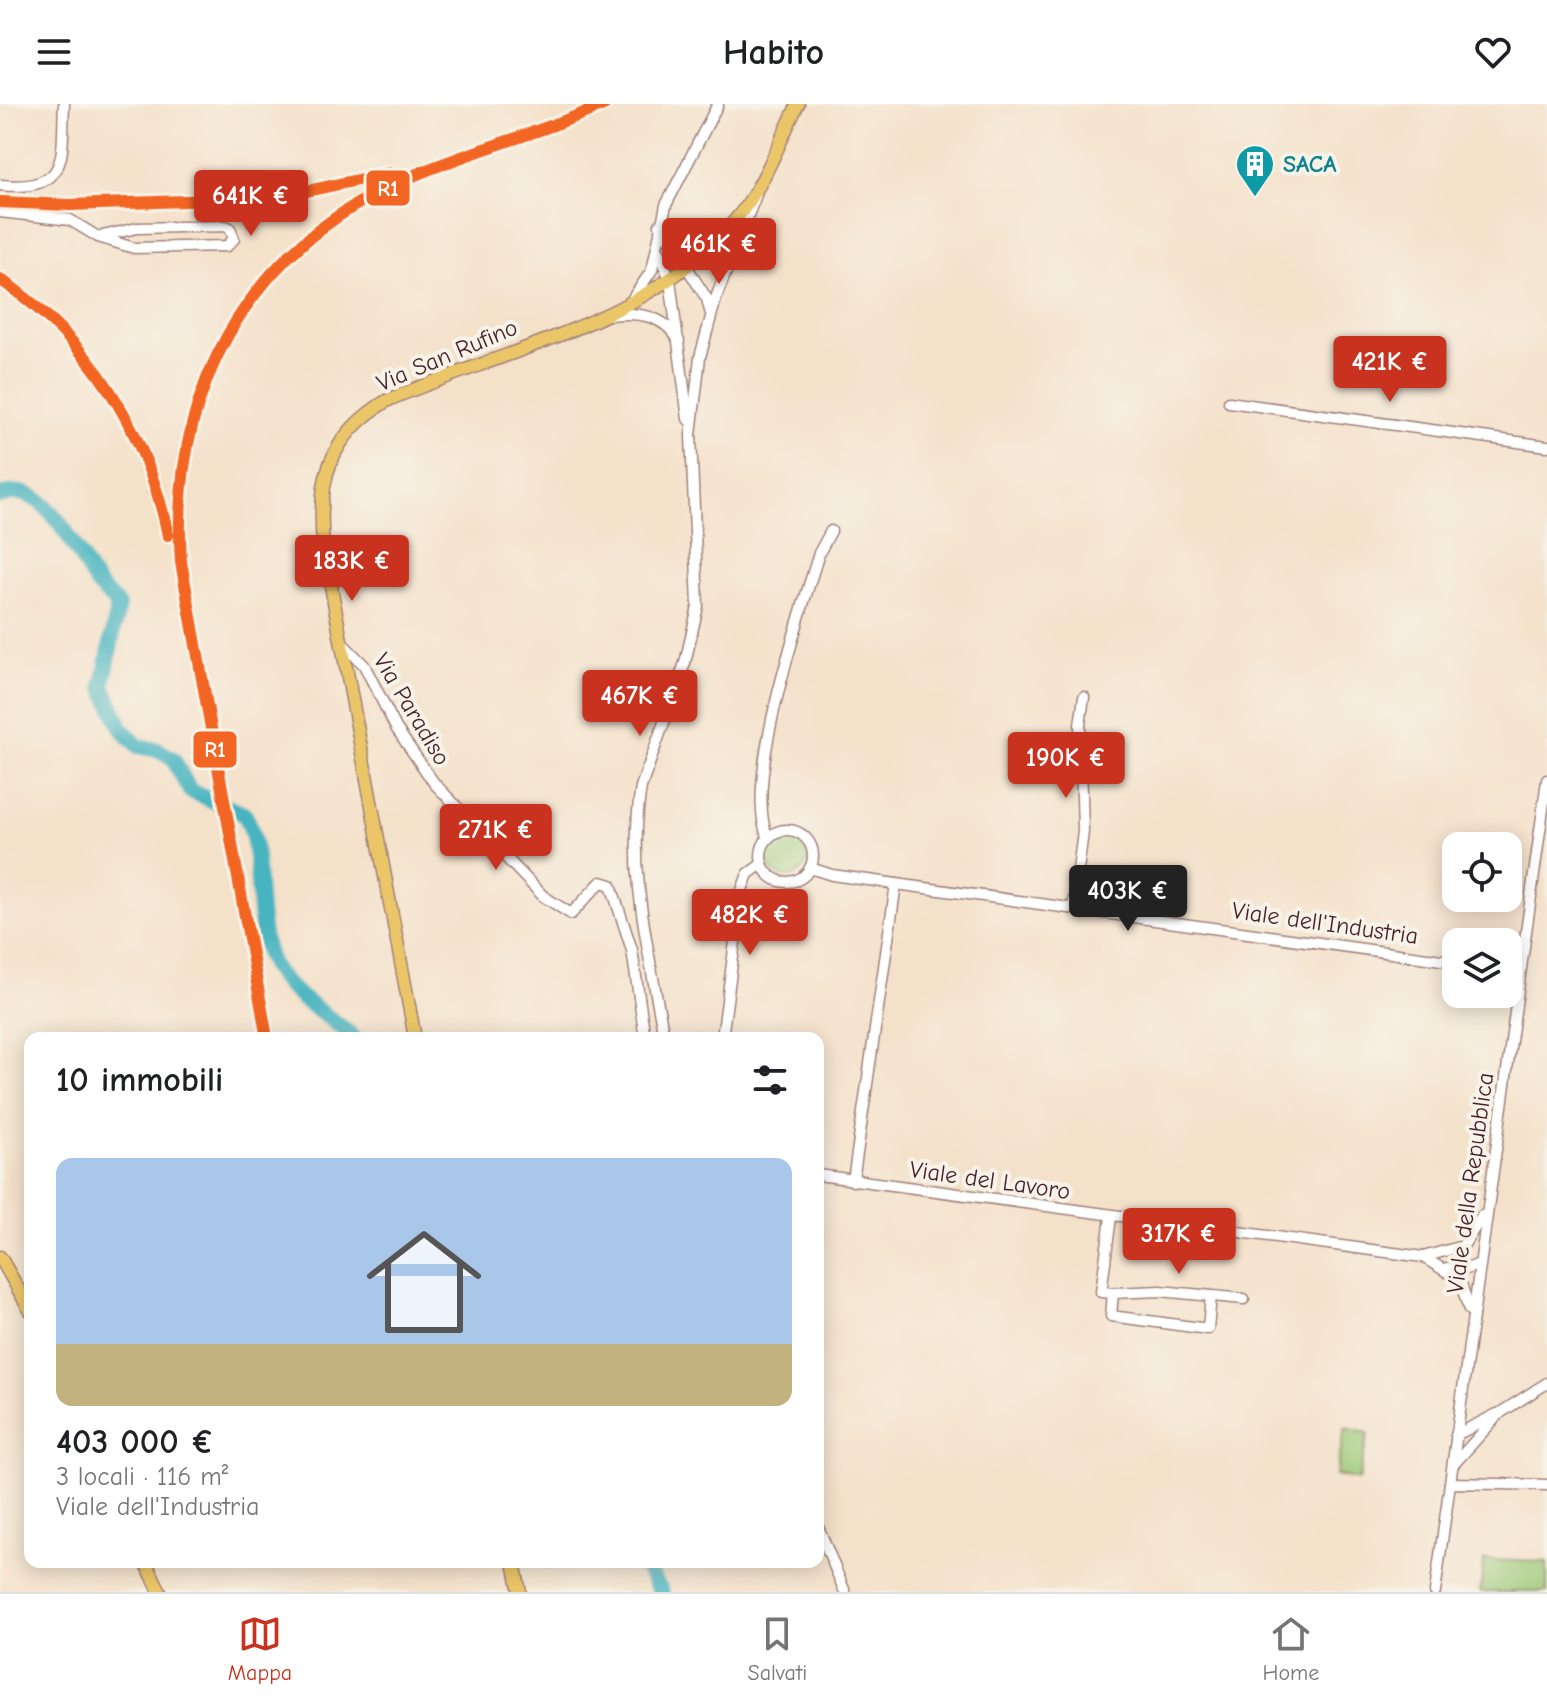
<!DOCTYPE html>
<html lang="it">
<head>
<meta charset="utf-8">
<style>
  body { margin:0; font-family:"Comic Neue",sans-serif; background:#f2f2f2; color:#202124; height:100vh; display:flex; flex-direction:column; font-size:30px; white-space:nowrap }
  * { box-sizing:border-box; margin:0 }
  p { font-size:26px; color:#757577 }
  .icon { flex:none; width:44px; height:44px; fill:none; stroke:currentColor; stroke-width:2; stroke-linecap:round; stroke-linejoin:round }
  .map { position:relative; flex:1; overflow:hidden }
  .panel { position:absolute; left:24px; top:928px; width:800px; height:536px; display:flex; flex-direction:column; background:#fff; border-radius:16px; box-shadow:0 4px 20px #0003 }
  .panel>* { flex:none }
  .controls { position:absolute; left:1442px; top:728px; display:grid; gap:16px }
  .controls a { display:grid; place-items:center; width:80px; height:80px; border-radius:16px; background:#fff; box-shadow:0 4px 20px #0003; font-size:40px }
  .price { position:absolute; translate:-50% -68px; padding:0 18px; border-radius:8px; background:#c8321e; color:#fff; font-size:26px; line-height:52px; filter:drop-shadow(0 2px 4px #0008) }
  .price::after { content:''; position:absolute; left:50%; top:48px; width:24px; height:18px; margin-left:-12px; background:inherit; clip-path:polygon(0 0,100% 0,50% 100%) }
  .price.selected { background:#222; color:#fff }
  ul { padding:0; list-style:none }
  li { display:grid; align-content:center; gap:16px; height:424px; padding:0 32px }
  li+li { border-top:2px solid #e0e0e0 }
  li span { display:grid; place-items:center; height:248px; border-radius:16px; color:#555 }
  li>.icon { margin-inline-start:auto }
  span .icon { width:144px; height:144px; fill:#fffc; stroke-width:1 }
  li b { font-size:34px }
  h2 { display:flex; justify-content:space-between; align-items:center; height:96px; padding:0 32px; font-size:34px }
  header { display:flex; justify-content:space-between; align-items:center; height:104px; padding:0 32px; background:#fff; font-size:36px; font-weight:800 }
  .menu { display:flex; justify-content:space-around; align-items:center; height:112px; border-top:2px solid #e0e0e0; background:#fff; font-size:22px; color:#757577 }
  .menu a { display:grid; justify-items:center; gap:4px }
  .menu .selected { color:#c8321e }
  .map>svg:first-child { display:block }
</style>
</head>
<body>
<header><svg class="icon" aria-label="menu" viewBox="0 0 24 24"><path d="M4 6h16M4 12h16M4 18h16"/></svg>Habito<svg class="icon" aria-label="heart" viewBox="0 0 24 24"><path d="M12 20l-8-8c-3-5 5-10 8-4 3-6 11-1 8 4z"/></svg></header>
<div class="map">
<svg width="1547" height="1488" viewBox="0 0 1547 1488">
  <rect width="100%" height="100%" fill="#f7f3e8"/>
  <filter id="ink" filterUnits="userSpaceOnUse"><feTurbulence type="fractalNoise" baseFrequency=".0125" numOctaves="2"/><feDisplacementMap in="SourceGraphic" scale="16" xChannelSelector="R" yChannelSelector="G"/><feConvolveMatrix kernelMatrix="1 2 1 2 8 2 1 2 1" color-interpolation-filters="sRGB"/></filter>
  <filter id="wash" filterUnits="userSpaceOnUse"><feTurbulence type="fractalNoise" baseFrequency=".006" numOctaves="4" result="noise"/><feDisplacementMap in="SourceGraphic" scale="32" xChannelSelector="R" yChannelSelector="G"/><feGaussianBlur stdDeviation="1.8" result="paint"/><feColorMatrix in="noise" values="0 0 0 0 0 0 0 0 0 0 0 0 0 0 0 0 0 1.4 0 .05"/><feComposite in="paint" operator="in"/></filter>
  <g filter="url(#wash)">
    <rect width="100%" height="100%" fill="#f4e1ca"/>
    <!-- green -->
    <g fill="#9cc876" stroke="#737450" stroke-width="2">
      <circle cx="787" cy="752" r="21"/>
      <path d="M1345,1324L1368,1329L1359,1376L1336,1371Z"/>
      <path d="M1484,1456L1547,1458V1488H1480Z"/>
    </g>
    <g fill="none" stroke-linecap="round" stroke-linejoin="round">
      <!-- river -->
      <g stroke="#46b4c0" stroke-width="16">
        <path d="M0,392C47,371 77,452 96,478C102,487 111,493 118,502L103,582L122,625L138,642L158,646L173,655L190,687L244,710C266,741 250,826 275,866C295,896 329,910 354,934"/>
        <path d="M642,1458L662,1488"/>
      </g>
    </g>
  </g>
  <g filter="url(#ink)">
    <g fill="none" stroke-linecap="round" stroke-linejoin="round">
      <!-- minor casing -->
      <g stroke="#9f807a" stroke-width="13">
        <g id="minor">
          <path d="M0,81C72,88 61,51 64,0"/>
          <path d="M0,108L70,116L98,133L134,144L227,142L234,135L230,124L225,122L137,124L98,133"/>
          <path d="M660,121L707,195L710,207"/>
          <path d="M669,136L687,144L710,139"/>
          <path d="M659,147L670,176L688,315"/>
          <path d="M633,194L652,166L666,101L718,0"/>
          <path d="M609,211C637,208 664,210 679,237"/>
          <path d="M1229,298L1547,342"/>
          <path d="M342,539L364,561L396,624L434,679L543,792L571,810L601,778L611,781L632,846L645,934"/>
          <circle cx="787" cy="752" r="26"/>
          <path d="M768,734C742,679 801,509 819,449L831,427"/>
          <path d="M810,764L832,771L1456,858"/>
          <path d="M1073,804L1083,728L1080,621L1084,593"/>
          <path d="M1508,854L1523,837"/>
          <path d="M664,934C650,851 627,768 641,683L685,559L698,502L691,331L700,253L717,191L756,91"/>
          <path d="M722,934L742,786L748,770L762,760"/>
          <path d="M818,1071L1423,1153L1460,1176L1469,1206"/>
          <path d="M853,1077L896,780"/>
          <path d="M1111,1113L1101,1188L1113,1189L1111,1212L1208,1225L1211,1192"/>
          <path d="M1423,1153L1463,1142L1482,1112"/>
          <path d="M1447,1164L1461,1167L1480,1160"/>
          <path d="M1113,1189L1160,1187L1244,1195"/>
          <path d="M1456,1331L1497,1310"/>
          <path d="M1453,1361L1500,1309L1547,1279"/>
          <path d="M1450,1379L1547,1381"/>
          <path d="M818,1423L845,1488"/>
          <path d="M1435,1488L1547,676"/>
        </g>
      </g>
      <!-- major casing -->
      <g stroke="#9f807a" stroke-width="15">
        <g id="major">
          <path d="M415,934L323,439C317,374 330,331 388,296C511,243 669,214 749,98C769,68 782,32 798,0"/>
          <path d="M0,1153L30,1206"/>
          <path d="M146,1458L160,1488"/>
          <path d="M514,1458L520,1488"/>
        </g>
      </g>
      <!-- minor -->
      <use href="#minor" stroke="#fff" stroke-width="10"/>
      <!-- major -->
      <use href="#major" stroke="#ebc669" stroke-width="12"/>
      <!-- rail-1 casing -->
      <g stroke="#f7f3e8" stroke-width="18">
        <g id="rail-1">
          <path d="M0,98L70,101L243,95L298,89L389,69"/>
          <path d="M0,175C90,237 146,325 168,431"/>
          <path d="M267,934L181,458C170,290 243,150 399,78C466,47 538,31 605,0"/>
        </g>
      </g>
      <!-- rail-1 -->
      <use href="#rail-1" stroke="#f26522" stroke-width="12"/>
    </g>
  </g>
  <!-- icons -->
  <defs>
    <g id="building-pin" transform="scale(2)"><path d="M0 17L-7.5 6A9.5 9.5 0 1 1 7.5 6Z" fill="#0f9aa8" stroke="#f7f3e8"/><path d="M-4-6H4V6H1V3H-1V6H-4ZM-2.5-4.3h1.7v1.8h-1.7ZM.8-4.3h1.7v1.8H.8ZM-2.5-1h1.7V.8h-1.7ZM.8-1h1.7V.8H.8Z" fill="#fff"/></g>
  </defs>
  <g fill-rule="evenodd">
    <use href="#building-pin" x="1255" y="60"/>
  </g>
  <g text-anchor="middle" stroke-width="8" stroke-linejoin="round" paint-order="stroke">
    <!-- culture labels -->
    <g font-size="24" font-weight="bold" fill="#0d838f" stroke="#f7f3e8" text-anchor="start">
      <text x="1283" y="68">SACA</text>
    </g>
    <!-- street labels -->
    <g font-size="24" fill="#4a1f2b" stroke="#f7f3e8">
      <text transform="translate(447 251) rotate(-23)" y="8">Via San Rufino</text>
      <text transform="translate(412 605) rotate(59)" y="8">Via Paradiso</text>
      <text transform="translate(1325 819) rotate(8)" y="8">Viale dell'Industria</text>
      <text transform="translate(990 1076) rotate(8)" y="8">Viale del Lavoro</text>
      <text transform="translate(1470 1079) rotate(-82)" y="8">Viale della Repubblica</text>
    </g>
  </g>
  <g stroke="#f7f3e8" stroke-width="3">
    <rect x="365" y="65" width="46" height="38" rx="8" fill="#f26522"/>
    <rect x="192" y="626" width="46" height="39" rx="8" fill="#f26522"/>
  </g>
  <g font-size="22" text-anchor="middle" font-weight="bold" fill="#fff">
    <text x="388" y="92">R1</text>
    <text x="215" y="653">R1</text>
  </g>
</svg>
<div class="controls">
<a><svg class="icon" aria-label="locate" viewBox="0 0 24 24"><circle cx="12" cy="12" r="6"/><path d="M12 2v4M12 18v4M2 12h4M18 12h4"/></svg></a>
<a><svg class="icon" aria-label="layers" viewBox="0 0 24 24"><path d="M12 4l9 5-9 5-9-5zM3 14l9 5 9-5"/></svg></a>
</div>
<b class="price" style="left:251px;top:134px">641K €</b>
<b class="price" style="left:719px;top:182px">461K €</b>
<b class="price" style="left:1390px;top:300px">421K €</b>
<b class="price" style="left:352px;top:499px">183K €</b>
<b class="price" style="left:640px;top:634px">467K €</b>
<b class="price" style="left:1066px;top:696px">190K €</b>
<b class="price" style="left:496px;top:768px">271K €</b>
<b class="price selected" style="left:1128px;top:829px">403K €</b>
<b class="price" style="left:750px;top:853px">482K €</b>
<b class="price" style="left:1179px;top:1172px">317K €</b>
<section class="panel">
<h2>10 immobili<svg class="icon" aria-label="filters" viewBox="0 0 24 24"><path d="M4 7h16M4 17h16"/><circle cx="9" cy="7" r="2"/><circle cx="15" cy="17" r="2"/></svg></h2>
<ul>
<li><span style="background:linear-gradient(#a9c7e8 75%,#c2b280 0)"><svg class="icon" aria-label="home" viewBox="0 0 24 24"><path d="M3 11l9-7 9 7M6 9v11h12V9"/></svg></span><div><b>403 000 €</b><p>3 locali · 116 m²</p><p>Viale dell'Industria</p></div></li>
</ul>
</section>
</div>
<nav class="menu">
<a class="selected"><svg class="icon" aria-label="map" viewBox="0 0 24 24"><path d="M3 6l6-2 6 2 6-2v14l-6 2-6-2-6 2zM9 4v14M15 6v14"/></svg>Mappa</a>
<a><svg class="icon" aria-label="saved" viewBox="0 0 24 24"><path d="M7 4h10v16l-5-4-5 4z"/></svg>Salvati</a>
<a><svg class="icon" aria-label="home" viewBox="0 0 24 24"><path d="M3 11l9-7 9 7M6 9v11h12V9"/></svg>Home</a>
</nav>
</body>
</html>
